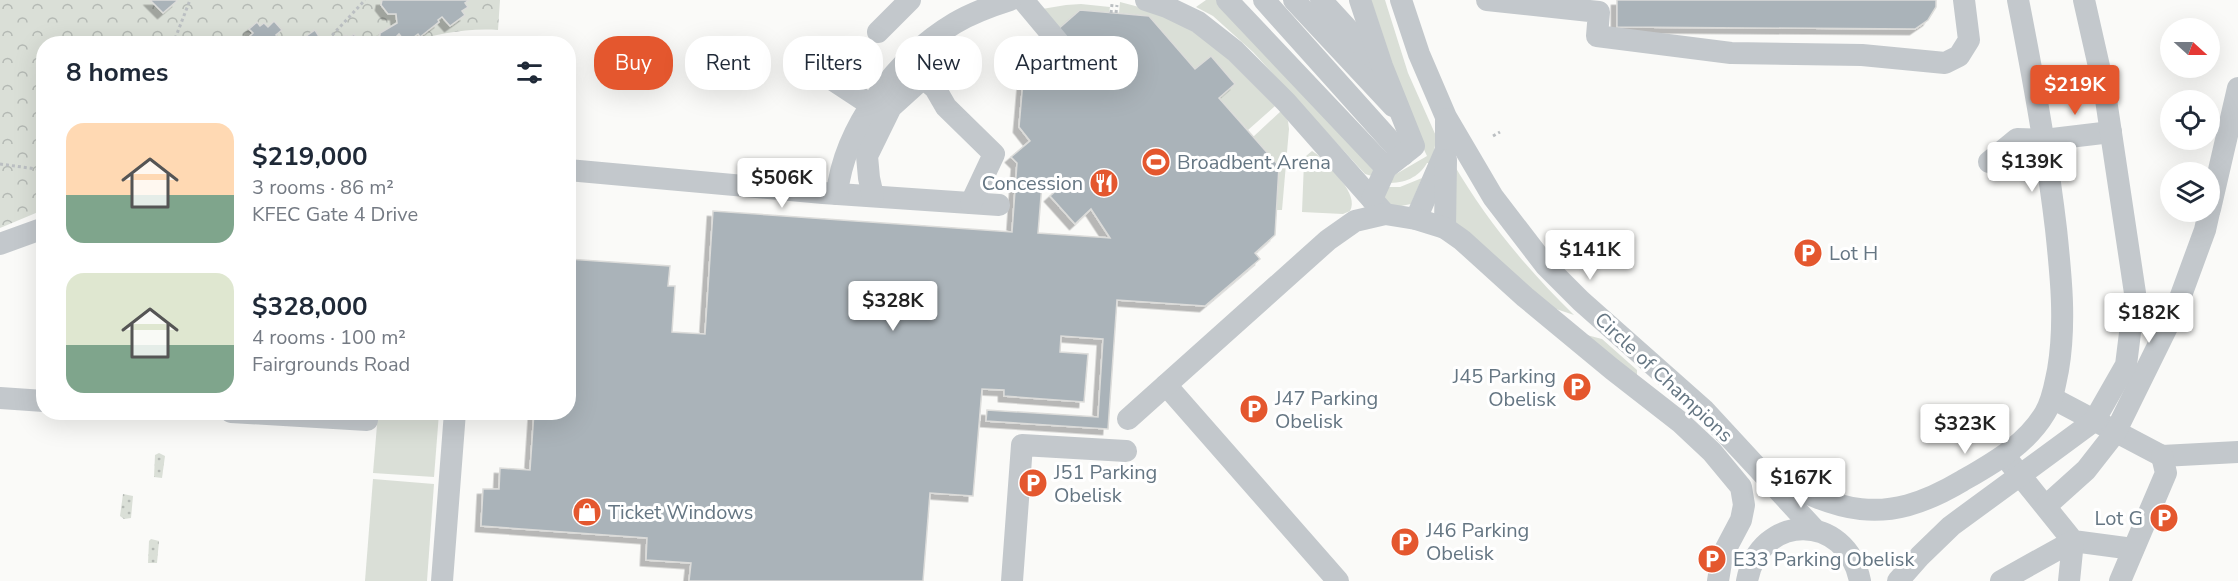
<!DOCTYPE html>
<html lang="en">
<head>
<meta charset="utf-8">
<style>
  body { margin:0; font-family:"Nunito Sans",sans-serif; background:#f6f6f7; color:#1f2937; height:100vh; display:flex; flex-direction:column; font-size:22px; white-space:nowrap }
  * { box-sizing:border-box; margin:0 }
  p { font-size:20px; color:#747a83 }
  .icon { flex:none; width:33px; height:33px; fill:none; stroke:currentColor; stroke-width:2; stroke-linecap:round; stroke-linejoin:round }
  .map { position:relative; flex:1; overflow:hidden }
  .panel { position:absolute; left:36px; top:36px; width:540px; height:384px; display:flex; flex-direction:column; background:#fff; border-radius:24px; box-shadow:0 6px 24px #0002 }
  .panel>* { flex:none }
  .hud { position:absolute; left:594px; top:36px; width:570px; height:54px; display:flex; gap:12px }
  .needle { width:39px; rotate:111deg }
  .controls { position:absolute; left:2160px; top:18px; display:grid; gap:12px }
  .controls a { display:grid; place-items:center; width:60px; height:60px; border-radius:50%; background:#fff; box-shadow:0 6px 24px #0002; font-size:30px }
  .price { position:absolute; translate:-50% -51px; padding:0 14px; border-radius:6px; background:#fff; color:#222; font-size:20px; line-height:39px; filter:drop-shadow(0 2px 3px #0008) }
  .price::after { content:''; position:absolute; left:50%; top:36px; width:18px; height:14px; margin-left:-9px; background:inherit; clip-path:polygon(0 0,100% 0,50% 100%) }
  .price.active { background:#e4572e; color:#fff }
  ul { padding:0; list-style:none }
  li { display:flex; align-items:center; gap:18px; height:150px; padding:0 30px }
  li span { display:grid; place-items:center; flex:none; width:168px; height:120px; border-radius:18px; color:#555 }
  li>.icon { margin-inline-start:auto }
  span .icon { width:72px; height:72px; fill:#fffc; stroke-width:1 }
  li b { font-size:26px }
  h2 { display:flex; justify-content:space-between; align-items:center; height:72px; padding:0 30px; font-size:26px }
  .chip { padding:0 21px; border-radius:24px; background:#fff; box-shadow:0 6px 24px #0002; font-size:21px; line-height:54px }
  .chip.active { background:#e4572e; color:#fff }
  .map>svg:first-child { display:block }
</style>
</head>
<body>
<div class="map">
<svg width="2238" height="581" viewBox="0 0 2238 581">
  <defs>
    <pattern id="park-crowns" width="20" height="18" patternUnits="userSpaceOnUse" patternTransform="scale(1.5)"><rect width="20" height="18" fill="#dadfd7"/><path d="M2 6a3 3 0 1 1 6 0M12 15a3 3 0 1 1 6 0" fill="none" stroke="#b4b9b4"/></pattern>
    <pattern id="garden-dots" width="8" height="8" patternUnits="userSpaceOnUse" patternTransform="scale(1.5)"><rect width="8" height="8" fill="#dadfd7"/><path d="M2 2h.1M6 6h.1" fill="none" stroke="#b4b9b4" stroke-width="1.8" stroke-linecap="round"/></pattern>
    <filter id="shadow"><feDropShadow dx="-5.5" dy="5.5" stdDeviation="0" flood-color="#0004"/></filter>
  </defs>
  <rect width="100%" height="100%" fill="#fafaf8"/>
  <!-- grass -->
  <g fill="#dadfd7">
    <path d="M1206,0H1218L1378,171L1372,176L1365,174L1253,52L1213,16L1196,7Z"/>
    <path d="M1368,0H1385L1408,73L1436,136L1433,163H1427C1418,178 1405,183 1387,183L1391,177L1427,156L1409,118Z"/>
    <path d="M1120,2L1158,12L1210,41L1275,106L1248,130L1219,98L1235,84L1211,56L1195,69L1149,16L1119,13Z"/>
    <path d="M1081,4L1110,7L1109,13L1054,32L1036,10L1066,5Z"/>
    <path d="M1281,111L1288,121L1289,129L1282,210H1276L1253,137Z"/>
    <path d="M1312,151L1318,155C1329,167 1360,194 1350,211L1343,214L1302,212L1304,162L1306,156Z"/>
    <path d="M1453,163C1486,220 1527,269 1574,315L1550,307L1456,223Z"/>
    <path d="M1422,178L1411,204L1396,207L1384,202V187H1400Z"/>
    <path d="M1583,334L1602,339L1637,370V376Z"/>
    <path d="M378,413H439L434,477L373,473Z"/>
    <path d="M373,479L434,484L427,581H365Z"/>
  </g>
  <!-- park -->
  <path fill="url(#park-crowns)" d="M0,0H500L498,30C466,28 437,34 406,43L399,34L389,44H44L43,210L0,228Z"/>
  <!-- garden -->
  <g fill="url(#garden-dots)">
    <path d="M159,453L165,456L162,478L154,477L155,455Z"/>
    <path d="M123,494L133,496L131,518L124,519L120,516Z"/>
    <path d="M151,539L159,541L157,563H148L149,541Z"/>
  </g>
  <!-- building -->
  <g fill="#aab3b9" stroke="#dcdcda" stroke-width="1.5" fill-rule="evenodd" filter="url(#shadow)">
    <path d="M150,0H176L177,1L163,13Z"/>
    <path d="M382,0H469L465,3L468,7L462,11L465,15L450,26L442,17L438,20L439,22L420,37L418,34L406,43L399,34L389,44H368L380,35V33L397,23L396,14H388L381,5Z"/>
    <path d="M1617,0H1936V7L1928,20L1915,29L1617,27Z"/>
    <path d="M1080,10L1149,16L1195,69L1211,56L1235,84L1219,98L1279,166L1275,235L1255,253L1260,259L1205,306L1117,300L1108,429L986,421L987,410L1098,417L1103,339L1061,336L1060,352L1088,354L1084,402L1004,396V390L982,389L973,496L930,493L923,581H689L691,563L646,560L647,538L481,526L483,489H499L500,468L530,470L534,412H568V259L670,266L668,286H675L672,332L705,334L713,211L1012,232L1017,163L1011,157L1030,141L1019,127L1025,58ZM1050,179L1059,188L1050,196L1075,224L1091,209L1110,238L1038,233L1042,184Z"/>
    <path d="M274,21L282,30L276,35L278,38L271,44H249L252,41L249,37L253,33L249,29L257,22L260,26L264,23L268,27Z"/>
    <path d="M315,30L323,43L306,44L302,39Z"/>
    <path d="M354,34L358,40L362,38L365,44H337V41L345,35L350,37Z"/>
  </g>
  <g fill="none" stroke-linecap="round" stroke-linejoin="round">
    <!-- path -->
    <g stroke="#bbbfc2" stroke-width="3" stroke-dasharray="3 3" stroke-linecap="butt">
      <path d="M1111,13L1112,4"/>
      <path d="M1116,13L1117,5"/>
      <path d="M173,44L190,0"/>
      <path d="M324,44L365,0"/>
      <path d="M1493,136L1500,132"/>
      <path d="M0,164L44,170"/>
      <path d="M1060,177L1062,176"/>
    </g>
    <!-- minor -->
    <g stroke="#c3c8cc" stroke-width="22">
      <path d="M1023,0L1059,43"/>
      <path d="M1146,0L1167,7L1198,22L1235,51L1286,102L1385,214"/>
      <path d="M1227,0L1386,168"/>
      <path d="M1264,0L1403,155"/>
      <path d="M1294,0L1393,106"/>
      <path d="M1321,0L1376,60"/>
      <path d="M1360,0L1382,66L1414,146L1386,168L1372,199"/>
      <path d="M1401,0L1419,54L1446,117L1493,197L1546,266L1581,301L1704,410L1815,530"/>
      <path d="M1487,0L1599,12L1597,36L1731,53L1862,55L1945,63L1959,56L1969,40L1964,0"/>
      <path d="M878,32L910,0"/>
      <path d="M833,80L871,105"/>
      <path d="M1989,162L2017,139L2044,140L2111,132"/>
      <path d="M568,170L823,193L999,205"/>
      <path d="M837,194C844,127 898,57 955,23C972,13 991,6 1010,0"/>
      <path d="M873,196L869,178L867,156L891,107L923,78L935,88L946,107L994,154L971,203"/>
      <path d="M2210,209L2238,88"/>
      <path d="M1416,219L1446,150V119"/>
      <path d="M1445,228L1446,160"/>
      <path d="M0,244L44,228"/>
      <path d="M1166,385L1338,581"/>
      <path d="M0,398L44,401"/>
      <path d="M2052,398L2162,456L2238,452"/>
      <path d="M231,412L367,420"/>
      <path d="M1128,419L1328,240L1355,221L1385,214L1416,219L1445,228L1462,240L1525,297L1612,369L1680,422L1712,452L1741,487L1744,505L1741,520L1722,556L1718,581"/>
      <path d="M2011,464L2073,541L2133,549"/>
      <path d="M1762,472C1840,511 1881,529 1962,481C1993,463 2026,445 2045,413C2053,400 2055,384 2058,370C2066,323 2061,276 2056,229C2047,152 2033,76 2018,0"/>
      <path d="M2046,506L2086,470L2115,433L2176,309L2205,230L2209,212"/>
      <path d="M442,581L455,412"/>
      <path d="M1012,581L1022,445L1126,451"/>
      <path d="M1747,581C1760,512 1846,512 1860,581"/>
      <path d="M1898,581L1920,556L1951,526L2094,421L2126,365L2135,293L2105,93L2084,0"/>
      <path d="M2001,581L2073,541L2069,581"/>
      <path d="M2120,581L2166,473L2162,456"/>
    </g>
  </g>
  <!-- icons -->
  <defs>
    <g id="stadium-disc" transform="scale(1.5)"><circle r="9.5" fill="#e4572e" stroke="#fff"/><path d="M0-5a6.5 5 0 1 0 0 10a6.5 5 0 1 0 0-10ZM-3.5-1.8h7v3.6h-7Z" fill="#fff"/></g>
    <g id="restaurant-disc" transform="scale(1.5)"><circle r="9.5" fill="#e4572e" stroke="#fff"/><path d="M-5-6h1v4h1v-4h1v4h1v-4h1v5L-1.5 .5V6h-2V.5L-5-1ZM5-6V6H3V1.5H1.5Q1.5-4 5-6Z" fill="#fff"/></g>
    <g id="parking-disc" transform="scale(1.5)"><circle r="9.5" fill="#e4572e" stroke="#fff"/><path d="M-3.5-5.5H1a3.5 3.5 0 0 1 0 7H-1V5.5H-3.5ZM-1-3.4V-.6H.8a1.4 1.4 0 0 0 0-2.8Z" fill="#fff"/></g>
    <g id="shop-disc" transform="scale(1.5)"><circle r="9.5" fill="#e4572e" stroke="#fff"/><path d="M-5-2.5h2.3a2.7 3.5 0 0 1 5.4 0H5L5.5 6h-11ZM-1.5-2.5h3a1.5 2.3 0 0 0-3 0Z" fill="#fff"/></g>
  </defs>
  <g fill-rule="evenodd">
    <use href="#stadium-disc" x="1156" y="162"/>
    <use href="#restaurant-disc" x="1104" y="183"/>
    <use href="#parking-disc" x="1808" y="253"/>
    <use href="#parking-disc" x="1577" y="387"/>
    <use href="#parking-disc" x="1254" y="409"/>
    <use href="#parking-disc" x="1033" y="483"/>
    <use href="#shop-disc" x="587" y="512"/>
    <use href="#parking-disc" x="2164" y="518"/>
    <use href="#parking-disc" x="1405" y="542"/>
    <use href="#parking-disc" x="1712" y="559"/>
  </g>
  <g text-anchor="middle" stroke-width="6" stroke-linejoin="round" paint-order="stroke">
    <!-- poi labels -->
    <g font-size="20" fill="#657683" stroke="#fff" text-anchor="start">
      <text x="1177" y="169">Broadbent Arena</text>
      <text x="1083" y="190" text-anchor="end">Concession</text>
      <text x="1829" y="260">Lot H</text>
      <text x="1556" y="383" text-anchor="end">J45 Parking<tspan x="1556" dy="23">Obelisk</tspan></text>
      <text x="1275" y="405">J47 Parking<tspan x="1275" dy="23">Obelisk</tspan></text>
      <text x="1054" y="479">J51 Parking<tspan x="1054" dy="23">Obelisk</tspan></text>
      <text x="608" y="519">Ticket Windows</text>
      <text x="2143" y="525" text-anchor="end">Lot G</text>
      <text x="1426" y="537">J46 Parking<tspan x="1426" dy="23">Obelisk</tspan></text>
      <text x="1733" y="566">E33 Parking Obelisk</text>
    </g>
    <!-- street labels -->
    <g font-size="20" fill="#657683" stroke="#fff">
      <text transform="translate(1664 377) rotate(43)" y="7">Circle of Champions</text>
    </g>
  </g>
</svg>
<div class="controls">
<a><svg class="needle" viewBox="-14 -14 28 28"><path d="M0-13l5 13h-10z" fill="#e53935"/><path d="M0 13l5-13h-10z" fill="#747a83"/></svg></a>
<a><svg class="icon" aria-label="locate" viewBox="0 0 24 24"><circle cx="12" cy="12" r="6"/><path d="M12 2v4M12 18v4M2 12h4M18 12h4"/></svg></a>
<a><svg class="icon" aria-label="layers" viewBox="0 0 24 24"><path d="M12 4l9 5-9 5-9-5zM3 14l9 5 9-5"/></svg></a>
</div>
<b class="price active" style="left:2075px;top:116px">$219K</b>
<b class="price" style="left:2032px;top:193px">$139K</b>
<b class="price" style="left:782px;top:209px">$506K</b>
<b class="price" style="left:1590px;top:281px">$141K</b>
<b class="price" style="left:893px;top:332px">$328K</b>
<b class="price" style="left:2149px;top:344px">$182K</b>
<b class="price" style="left:1965px;top:455px">$323K</b>
<b class="price" style="left:1801px;top:509px">$167K</b>
<div class="hud">
<a class="chip active">Buy</a>
<a class="chip">Rent</a>
<a class="chip">Filters</a>
<a class="chip">New</a>
<a class="chip">Apartment</a>
</div>
<section class="panel">
<h2>8 homes<svg class="icon" aria-label="filters" viewBox="0 0 24 24"><path d="M4 7h16M4 17h16"/><circle cx="9" cy="7" r="2"/><circle cx="15" cy="17" r="2"/></svg></h2>
<ul>
<li><span style="background:linear-gradient(#ffd9b3 60%,#7fa58c 0)"><svg class="icon" aria-label="home" viewBox="0 0 24 24"><path d="M3 11l9-7 9 7M6 9v11h12V9"/></svg></span><div><b>$219,000</b><p>3 rooms · 86 m²</p><p>KFEC Gate 4 Drive</p></div></li>
<li><span style="background:linear-gradient(#dfe7d0 60%,#7fa58c 0)"><svg class="icon" aria-label="home" viewBox="0 0 24 24"><path d="M3 11l9-7 9 7M6 9v11h12V9"/></svg></span><div><b>$328,000</b><p>4 rooms · 100 m²</p><p>Fairgrounds Road</p></div></li>
</ul>
</section>
</div>
</body>
</html>
